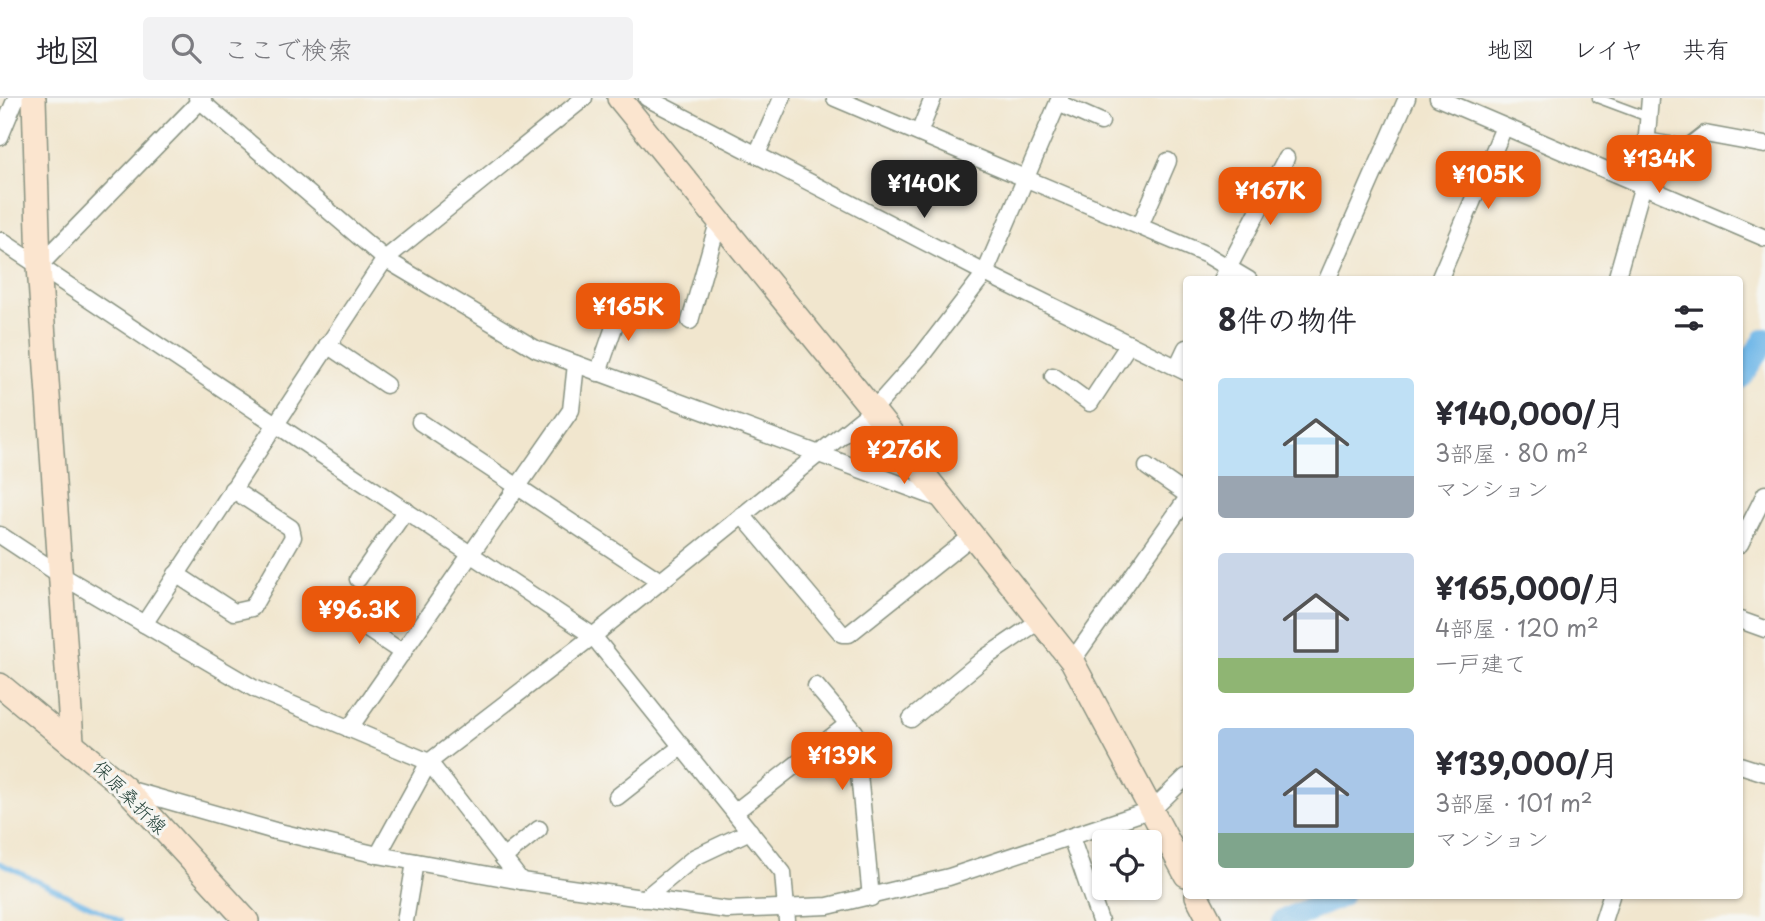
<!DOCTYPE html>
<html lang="ja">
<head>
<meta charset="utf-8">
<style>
  body { margin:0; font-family:"Playpen Sans","Klee One",sans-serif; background:#f2f2f3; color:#2b2b33; height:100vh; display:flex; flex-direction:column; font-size:26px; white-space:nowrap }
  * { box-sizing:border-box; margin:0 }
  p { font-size:23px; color:#7c7c81 }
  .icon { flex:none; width:38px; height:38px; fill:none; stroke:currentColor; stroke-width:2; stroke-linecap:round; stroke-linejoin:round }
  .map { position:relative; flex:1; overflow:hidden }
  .side { position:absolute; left:1183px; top:178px; width:560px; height:623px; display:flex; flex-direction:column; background:#fff; border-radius:7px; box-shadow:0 2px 5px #0004 }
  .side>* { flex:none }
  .fabs { position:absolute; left:1092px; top:732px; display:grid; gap:14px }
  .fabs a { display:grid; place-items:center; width:70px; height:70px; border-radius:7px; background:#fff; box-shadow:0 2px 5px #0004; font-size:35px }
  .price { position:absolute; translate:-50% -60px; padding:0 16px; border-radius:14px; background:#ea580c; color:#fff; font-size:23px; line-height:46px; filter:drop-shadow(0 2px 4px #0008) }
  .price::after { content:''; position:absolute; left:50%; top:42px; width:21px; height:16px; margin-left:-10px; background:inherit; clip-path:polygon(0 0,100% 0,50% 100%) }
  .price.active { background:#222; color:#fff }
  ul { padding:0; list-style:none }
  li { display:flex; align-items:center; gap:21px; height:175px; padding:0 35px }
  li span { display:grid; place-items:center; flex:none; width:196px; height:140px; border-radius:7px; color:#555 }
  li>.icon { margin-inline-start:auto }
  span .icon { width:84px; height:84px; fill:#fffc; stroke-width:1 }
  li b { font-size:30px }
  h2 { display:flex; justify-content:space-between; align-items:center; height:84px; padding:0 35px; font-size:30px }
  header { display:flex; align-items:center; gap:42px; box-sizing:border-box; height:98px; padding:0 35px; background:#fff; border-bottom:2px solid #e1e1e2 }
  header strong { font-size:33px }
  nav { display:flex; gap:38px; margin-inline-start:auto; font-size:24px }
  .search { width:490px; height:63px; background:#f2f2f3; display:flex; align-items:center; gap:18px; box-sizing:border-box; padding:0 24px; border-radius:7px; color:#7c7c81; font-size:26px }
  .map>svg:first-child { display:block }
</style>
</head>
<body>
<header>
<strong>地図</strong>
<div class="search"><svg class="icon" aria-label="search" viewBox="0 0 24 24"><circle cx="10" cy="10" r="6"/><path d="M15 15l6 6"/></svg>ここで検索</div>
<nav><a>地図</a><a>レイヤ</a><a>共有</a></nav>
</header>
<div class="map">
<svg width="1765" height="823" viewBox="0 0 1765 823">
  <rect width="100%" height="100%" fill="#f6f6f2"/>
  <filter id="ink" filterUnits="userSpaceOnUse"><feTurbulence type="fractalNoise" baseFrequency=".0143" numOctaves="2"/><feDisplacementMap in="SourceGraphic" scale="14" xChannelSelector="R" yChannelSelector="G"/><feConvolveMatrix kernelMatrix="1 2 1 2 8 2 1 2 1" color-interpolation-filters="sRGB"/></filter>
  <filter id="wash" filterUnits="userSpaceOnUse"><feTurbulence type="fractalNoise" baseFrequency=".00686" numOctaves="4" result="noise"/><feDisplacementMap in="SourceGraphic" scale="28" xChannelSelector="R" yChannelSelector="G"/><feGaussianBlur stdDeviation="1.57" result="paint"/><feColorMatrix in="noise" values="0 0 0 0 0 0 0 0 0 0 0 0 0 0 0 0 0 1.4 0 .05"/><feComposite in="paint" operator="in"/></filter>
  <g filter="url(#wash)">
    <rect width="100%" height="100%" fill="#f1e6ce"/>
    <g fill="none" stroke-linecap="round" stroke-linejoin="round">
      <!-- stream -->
      <path stroke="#70b7e8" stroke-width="4.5" d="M0,765L121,823"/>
      <!-- river -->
      <g stroke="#70b7e8" stroke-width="24">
        <path d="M1740,279L1765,242"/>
        <path d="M1283,823L1340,798"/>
      </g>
    </g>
  </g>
  <g filter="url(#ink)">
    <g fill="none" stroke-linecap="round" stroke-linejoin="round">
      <!-- lane casing -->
      <g stroke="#889281" stroke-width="11">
        <path id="lane" d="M1597,0L1648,19"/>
      </g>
      <!-- street casing -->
      <g stroke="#889281" stroke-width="19">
        <g id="street">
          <path d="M197,0L385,161L536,251L943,402"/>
          <path d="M203,0L39,168L593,538L783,775L787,823"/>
          <path d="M647,0L985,175L1186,274"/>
          <path d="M835,0L1207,157L1249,182"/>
          <path d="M1438,0L1765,140"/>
          <path d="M1058,5L1101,24"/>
          <path d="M919,35L933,0"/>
          <path d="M0,39L16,0"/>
          <path d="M1646,43L1687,50L1705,36L1765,47"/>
          <path d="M757,56L782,0"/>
          <path d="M1140,128L1168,63"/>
          <path d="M0,142L39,168"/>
          <path d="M1222,182L1286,60"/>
          <path d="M1327,182L1407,0"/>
          <path d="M1439,182L1504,29"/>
          <path d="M1616,182L1643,87L1650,0"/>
          <path d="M690,223L719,121"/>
          <path d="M327,247L386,287"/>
          <path d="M1177,269L1186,250"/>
          <path d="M598,275L622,206L659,217"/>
          <path d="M1053,278L1090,305L1129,246"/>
          <path d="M420,324L660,483"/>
          <path d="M1147,369L1186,396"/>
          <path d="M742,417L842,536H849L972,438"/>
          <path d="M0,437L59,476L255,591L429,664L521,783"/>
          <path d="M1740,446L1765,396"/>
          <path d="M176,476L234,514L252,510L293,439L291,430L232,391"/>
          <path d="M358,481L406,412"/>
          <path d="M336,510L403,555"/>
          <path d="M1740,522L1765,531"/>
          <path d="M144,526L385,161L584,0"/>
          <path d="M1072,563L1186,402"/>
          <path d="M816,588L855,634L871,800"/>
          <path d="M911,621L986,559L1039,523"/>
          <path d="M349,631L571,312L576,266"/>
          <path d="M1740,667L1765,675"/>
          <path d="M127,691L275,733L378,757L521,783L727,812L828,808L949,779L1153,711L1186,679"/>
          <path d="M617,699L682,648"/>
          <path d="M735,714L848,626"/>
          <path d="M1071,739L1100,823"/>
          <path d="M378,757L429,664L593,538L873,312L922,257L985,175L1060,0"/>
          <path d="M503,760L539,731"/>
          <path d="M644,801L695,759L750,733"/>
          <path d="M405,823L415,764"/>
          <path d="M1603,823L1611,798"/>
        </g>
      </g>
      <!-- secondary casing -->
      <g stroke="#889281" stroke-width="26">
        <g id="secondary">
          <path d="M34,0L39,168L72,643"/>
          <path d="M619,0L873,312L1072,563L1186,777"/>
          <path d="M0,587L125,690L247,823"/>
          <path d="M1197,798L1210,823"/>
        </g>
      </g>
      <!-- lane -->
      <use href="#lane" stroke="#fff" stroke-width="8"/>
      <!-- street -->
      <use href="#street" stroke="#fff" stroke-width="16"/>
      <!-- secondary -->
      <use href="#secondary" stroke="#fbe5cf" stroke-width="23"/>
    </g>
  </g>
  <g text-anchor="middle" stroke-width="6" stroke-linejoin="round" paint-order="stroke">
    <!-- street labels -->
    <g font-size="19" fill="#1f3d34" stroke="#f6f6f2">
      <text transform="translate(130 699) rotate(45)" y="7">保原桑折線</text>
    </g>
  </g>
</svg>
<div class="fabs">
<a><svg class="icon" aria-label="locate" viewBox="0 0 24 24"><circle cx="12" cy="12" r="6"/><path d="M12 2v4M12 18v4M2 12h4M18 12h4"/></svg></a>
</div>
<b class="price" style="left:1659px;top:97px">¥134K</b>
<b class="price" style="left:1488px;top:113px">¥105K</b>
<b class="price active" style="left:924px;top:122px">¥140K</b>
<b class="price" style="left:1270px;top:129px">¥167K</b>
<b class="price" style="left:628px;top:245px">¥165K</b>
<b class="price" style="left:904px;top:388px">¥276K</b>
<b class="price" style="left:359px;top:548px">¥96.3K</b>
<b class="price" style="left:842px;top:694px">¥139K</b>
<section class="side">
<h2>8件の物件<svg class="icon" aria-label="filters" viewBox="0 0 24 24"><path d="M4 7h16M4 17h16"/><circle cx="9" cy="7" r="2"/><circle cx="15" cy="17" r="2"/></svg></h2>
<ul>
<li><span style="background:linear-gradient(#bfe0f5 70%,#9aa5b1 0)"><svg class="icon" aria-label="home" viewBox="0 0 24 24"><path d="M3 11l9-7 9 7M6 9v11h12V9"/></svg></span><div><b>¥140,000/月</b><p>3部屋 · 80 m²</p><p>マンション</p></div></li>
<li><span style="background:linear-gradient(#c9d6e8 75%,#8fb573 0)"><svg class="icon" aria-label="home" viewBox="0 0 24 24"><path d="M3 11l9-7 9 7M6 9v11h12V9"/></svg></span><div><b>¥165,000/月</b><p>4部屋 · 120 m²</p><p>一戸建て</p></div></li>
<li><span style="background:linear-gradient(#a9c7e8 75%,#7fa58c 0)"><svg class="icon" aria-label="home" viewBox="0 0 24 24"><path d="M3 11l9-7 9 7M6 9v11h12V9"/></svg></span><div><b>¥139,000/月</b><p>3部屋 · 101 m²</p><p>マンション</p></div></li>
</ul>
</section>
</div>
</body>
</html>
